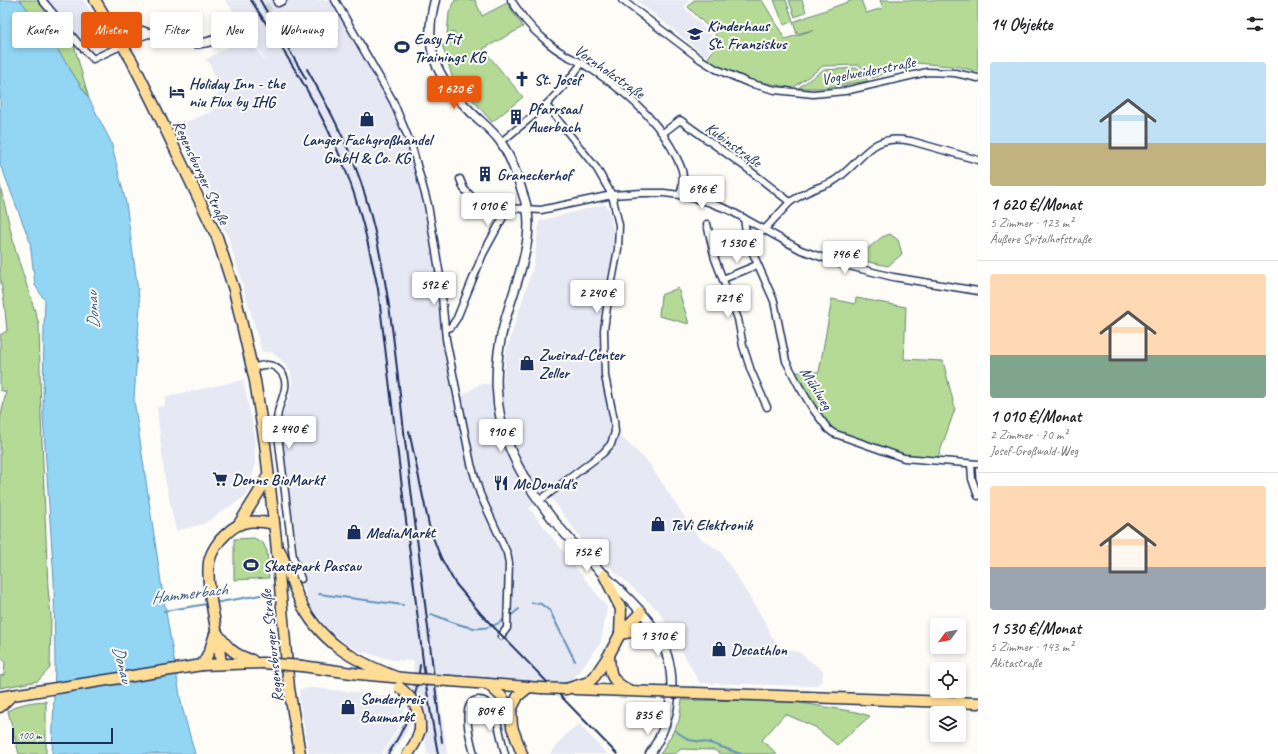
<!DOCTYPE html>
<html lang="de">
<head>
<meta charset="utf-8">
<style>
  body { margin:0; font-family:Caveat,sans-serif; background:#f6f6f6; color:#202124; height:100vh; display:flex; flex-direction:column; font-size:15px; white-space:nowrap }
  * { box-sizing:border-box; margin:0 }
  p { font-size:13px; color:#757577 }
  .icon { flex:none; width:22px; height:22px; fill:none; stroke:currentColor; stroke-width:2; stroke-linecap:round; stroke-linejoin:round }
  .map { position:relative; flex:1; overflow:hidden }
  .sheet { display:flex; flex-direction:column; background:#fff; width:300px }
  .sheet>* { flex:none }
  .guide { position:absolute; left:12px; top:12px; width:380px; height:36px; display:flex; gap:8px }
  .needle { width:26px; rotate:237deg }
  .buttons { position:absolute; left:930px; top:618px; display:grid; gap:8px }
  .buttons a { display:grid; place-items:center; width:36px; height:36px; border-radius:4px; background:#fff; box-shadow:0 2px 6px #0003; font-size:20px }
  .scale { position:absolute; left:12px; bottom:10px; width:101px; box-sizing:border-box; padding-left:4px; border:2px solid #1b2f5e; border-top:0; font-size:11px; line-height:14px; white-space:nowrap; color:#1b2f5e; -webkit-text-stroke:3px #fdfcf7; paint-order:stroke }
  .price { position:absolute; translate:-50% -34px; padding:0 9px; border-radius:4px; background:#fff; color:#222; font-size:13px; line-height:26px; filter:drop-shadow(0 1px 2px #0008) }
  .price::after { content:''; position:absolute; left:50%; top:24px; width:12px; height:9px; margin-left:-6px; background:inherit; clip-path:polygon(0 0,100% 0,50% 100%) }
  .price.selected { background:#ea580c; color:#fff }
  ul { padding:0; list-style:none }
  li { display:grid; align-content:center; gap:8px; height:212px; padding:0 12px }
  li+li { border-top:1px solid #e0e0e0 }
  li span { display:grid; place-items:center; height:124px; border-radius:4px; color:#555 }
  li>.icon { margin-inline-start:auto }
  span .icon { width:72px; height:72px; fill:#fffc; stroke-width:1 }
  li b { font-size:17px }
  h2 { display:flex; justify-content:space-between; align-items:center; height:48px; padding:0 12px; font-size:17px }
  .chip { padding:0 14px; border-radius:4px; background:#fff; box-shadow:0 2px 6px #0003; font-size:14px; line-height:36px }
  .chip.selected { background:#ea580c; color:#fff }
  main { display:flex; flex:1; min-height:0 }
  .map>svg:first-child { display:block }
</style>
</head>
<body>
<main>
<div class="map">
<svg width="978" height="754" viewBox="0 0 978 754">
  <rect width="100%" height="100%" fill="#fdfcf7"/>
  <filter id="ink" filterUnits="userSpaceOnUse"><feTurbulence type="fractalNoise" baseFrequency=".025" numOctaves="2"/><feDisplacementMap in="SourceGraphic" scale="8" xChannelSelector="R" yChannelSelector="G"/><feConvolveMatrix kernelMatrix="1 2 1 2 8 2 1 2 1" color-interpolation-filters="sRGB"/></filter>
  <g filter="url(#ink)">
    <!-- built -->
    <g fill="#e6e8f4">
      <path d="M45,0H83L102,28L104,35V45L98,48L90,47L79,38Z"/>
      <path d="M225,0H334L399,114L426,194L446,336L459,398L480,384H503L506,352L534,264L539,221L605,204L610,212L614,238L611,265L603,299L599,332L600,359L610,427L648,462L698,537L721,552L767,625L771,636L779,646L800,653L823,671L822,681L815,686L700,683L659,611L589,549L549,495L529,508L607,607L601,642L566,689L437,681L447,754H427L420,694L410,725L400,743L392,754H384L403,723L408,707L412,689L414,661L393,660L359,651L345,643L327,628L313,610L306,598L294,530L281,431L283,413L289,399L292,385L291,372L283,362L272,352H262L236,262L228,237L175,127L219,108L215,99L217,95L220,93L210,63L205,60L248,36L267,63L243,23Z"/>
      <path d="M636,0H690L684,7L717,41L706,56Z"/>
      <path d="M243,380L254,431L255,464L251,483L246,496L203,524L176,531L164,473L157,407L165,406V397Z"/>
      <path d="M314,688L402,698L406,701L405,709L399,726L382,754H309L299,698L300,689Z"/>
      <path d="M579,724L607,754H550L568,732Z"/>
    </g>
    <!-- green -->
    <g fill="#b4da96" stroke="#68847a">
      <path d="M20,0H37L74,45L89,99L49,36Z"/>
      <path d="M455,0H475L482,16L507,3L523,27L483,49L523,97L492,122L452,76L442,45L457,38L454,32L447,34L449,13Z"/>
      <path d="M694,0H762L785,39L813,30L797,34L793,22L853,0H861L866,13L883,8L880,0H978V72L960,67L917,63L872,78L859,65L823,66L793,88L745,79L724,70L707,59L720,41L714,33L688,7Z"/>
      <path d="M774,0H786L793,21L784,25Z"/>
      <path d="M789,0H802L806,12L795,17Z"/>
      <path d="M858,68L868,81L825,88H798L823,70Z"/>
      <path d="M0,185L15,249L39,324L41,416L48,588L51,616L50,668L38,681L0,688V676L4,675L5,663L0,655V420L6,392L0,390V335L7,331L4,300L0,278Z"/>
      <path d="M890,234L898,240L902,254L888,266L855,259L882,237Z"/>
      <path d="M678,288L689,324L659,316L661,295Z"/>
      <path d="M856,298L906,307L904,359L943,361L955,409L937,460L905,458L833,433L790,372H819L832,299L855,304Z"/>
      <path d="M254,538L263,543L267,551L269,578L234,580V539Z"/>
      <path d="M682,700L789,701L856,712L870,716L837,745L815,727L785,714L762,740L777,754H721L714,750L681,749L675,754H660L663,750L679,721Z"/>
      <path d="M46,701V754H19L8,711C20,703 32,702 46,701Z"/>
    </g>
    <!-- water -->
    <path fill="#92d6f4" stroke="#6293b8" d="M0,0H20L49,36L89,99L111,142L126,203L140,305L134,400L161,582L182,707L195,754H52L55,667L54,580L43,416L44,325L45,301L35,285L30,242L3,171L0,166Z"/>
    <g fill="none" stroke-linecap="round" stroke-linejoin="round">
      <!-- stream -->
      <g stroke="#6293b8" stroke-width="2">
        <path d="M319,594L403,605"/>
        <path d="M214,603L272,593"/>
        <path d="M532,603L541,604L550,611L575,661"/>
        <path d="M164,611L207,604"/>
        <path d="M431,614C457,623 480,638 505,619"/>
        <path d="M509,617L519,609"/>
        <path d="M674,730L689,740L710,743L741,754"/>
      </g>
      <!-- tertiary-tunnel -->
      <path stroke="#d0d3d8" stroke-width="8" stroke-dasharray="8 4" stroke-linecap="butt" d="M243,23L278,2"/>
      <!-- minor casing -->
      <g stroke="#1b2f5e" stroke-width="9">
        <g id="minor">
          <path d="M42,0L77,42L93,59L123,45"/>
          <path d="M335,0L393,101L412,147L428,205L440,276L446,339L471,464L480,494L507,553L509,563L507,628L501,636"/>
          <path d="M511,0C521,15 530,28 544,39C550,45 557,50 564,54C570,58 577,60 583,64C617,85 651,112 671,147C681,166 687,173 680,195"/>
          <path d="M622,0L700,59L716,69L749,83L775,90L813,94L845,91L927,72L955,73L978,78"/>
          <path d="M663,133L680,120L744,166L790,202C797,198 804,193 812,190C818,187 826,185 832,182C863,164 867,132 911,141L978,160"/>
          <path d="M506,138L546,105L565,85L582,63"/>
          <path d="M460,179L464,189L472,197L482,205L508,208L541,210L612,195L642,193H664L680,195L708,202L729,210L801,250L841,264L893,277L978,291"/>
          <path d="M744,218L747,240L774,301L786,361L799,386L813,409L828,429L833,433L904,458L978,464"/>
          <path d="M707,224L715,259L738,319L743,346L751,371L767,407"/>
          <path d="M764,230L790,202"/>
          <path d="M723,279L757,265"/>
          <path d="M446,329L451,327L457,318L483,254L508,208"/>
          <path d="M252,368C263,365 270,362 279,370C291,381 283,395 279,408C277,414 277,421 277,427L293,557L301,579"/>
          <path d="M971,464L972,479L978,496"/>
          <path d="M539,501L603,453L611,444L615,432L614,420L605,376L604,330L607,307L618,249L619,225L612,195L597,169L546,105"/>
          <path d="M474,754C471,743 458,698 480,700C485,700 490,705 492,709C499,721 501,740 505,754"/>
        </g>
      </g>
      <!-- tertiary casing -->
      <g stroke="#1b2f5e" stroke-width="11">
        <g id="tertiary">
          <path d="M435,0C422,48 436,77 470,111C480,121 492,130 500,141C510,155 516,172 521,188C523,195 526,202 527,209C534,243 514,288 505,321C493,363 493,411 511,451C528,491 555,524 584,555C624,598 677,629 671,694C670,716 662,736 650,754"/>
          <path d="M278,2L282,0"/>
          <path d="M111,25H124L148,33"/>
          <path d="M123,45C139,35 153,28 172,36C179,38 187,43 195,43C212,45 229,32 243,23"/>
        </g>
      </g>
      <!-- primary casing -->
      <g stroke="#1b2f5e" stroke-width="13">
        <g id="primary">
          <path d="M95,0L132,61L153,103L217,237L234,290L255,381L265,444L276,540L289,688L300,754"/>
          <path d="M239,524L259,492L268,475"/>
          <path d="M280,551C287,567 292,583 299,599C319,642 354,661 396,677"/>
          <path d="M604,575L621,609L620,634"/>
          <path d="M217,633C228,648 234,655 252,660"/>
          <path d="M620,634C640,630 644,631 662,640"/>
          <path d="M609,655C610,674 610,681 629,690"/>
          <path d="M221,663C219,646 216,629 213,612C210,596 207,578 209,562C211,552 218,541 226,534C241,519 255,520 274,524"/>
          <path d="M202,665L210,650L215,634"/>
          <path d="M302,666L359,674L414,679"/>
          <path d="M450,681L541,688"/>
          <path d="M488,684L501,696L511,710L512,727L522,754"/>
          <path d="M566,689L589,682L595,676L609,655L620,634L641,612"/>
          <path d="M575,689L655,692"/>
          <path d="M695,693L978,703"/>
          <path d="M0,697L202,665L262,663"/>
          <path d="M0,707L12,695"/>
          <path d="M511,710L518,696L529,687"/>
          <path d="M408,754L415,743L420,730"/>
        </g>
      </g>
      <!-- minor -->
      <use href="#minor" stroke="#fdfcf7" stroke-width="6"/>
      <!-- tertiary -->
      <use href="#tertiary" stroke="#fdfcf7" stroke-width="8"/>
      <!-- primary -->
      <use href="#primary" stroke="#ffdd96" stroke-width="10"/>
      <!-- rail -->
      <g stroke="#1b2f5e" stroke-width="2">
        <path d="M251,0C285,53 321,107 344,166C360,206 369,247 378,289L426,686L438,754"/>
        <path d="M260,0L306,79"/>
        <path d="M307,69C329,108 352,151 365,195C390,277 396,364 406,449C418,546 430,644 442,742"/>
        <path d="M409,431L430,530L441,558L455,583L481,614L617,754"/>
        <path d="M388,754C407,727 417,697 420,665"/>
      </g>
      <!-- primary-bridge casing -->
      <g stroke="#1b2f5e" stroke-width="13" stroke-linecap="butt">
        <g id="primary-bridge">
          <path d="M262,663L302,666"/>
          <path d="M414,679L450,681"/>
          <path d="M399,687C414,699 421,711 420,730"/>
          <path d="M541,688L566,689"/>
          <path d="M655,692L695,693"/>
        </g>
      </g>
      <!-- primary-bridge -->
      <use href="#primary-bridge" stroke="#ffdd96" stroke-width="10"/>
    </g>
  </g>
  <!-- icons -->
  <defs>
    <g id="school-bare" transform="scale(1.2)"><path d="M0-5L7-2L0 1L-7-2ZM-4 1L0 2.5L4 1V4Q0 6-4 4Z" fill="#1b2f5e" stroke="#fdfcf7" stroke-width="2.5" paint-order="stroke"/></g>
    <g id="stadium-bare" transform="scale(1.2)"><path d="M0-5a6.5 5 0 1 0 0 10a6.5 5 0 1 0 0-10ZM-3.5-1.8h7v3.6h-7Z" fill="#1b2f5e" stroke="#fdfcf7" stroke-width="2.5" paint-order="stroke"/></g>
    <g id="church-bare" transform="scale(1.2)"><path d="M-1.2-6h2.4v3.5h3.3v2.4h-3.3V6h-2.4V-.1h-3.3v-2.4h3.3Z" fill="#1b2f5e" stroke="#fdfcf7" stroke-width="2.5" paint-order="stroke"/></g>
    <g id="hotel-bare" transform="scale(1.2)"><path d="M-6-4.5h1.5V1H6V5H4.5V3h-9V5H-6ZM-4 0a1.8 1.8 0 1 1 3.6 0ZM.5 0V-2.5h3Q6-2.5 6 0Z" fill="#1b2f5e" stroke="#fdfcf7" stroke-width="2.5" paint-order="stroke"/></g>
    <g id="building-bare" transform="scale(1.2)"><path d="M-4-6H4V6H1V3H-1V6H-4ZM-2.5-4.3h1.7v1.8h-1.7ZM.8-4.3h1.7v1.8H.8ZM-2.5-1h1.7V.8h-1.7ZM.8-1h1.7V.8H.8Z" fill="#1b2f5e" stroke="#fdfcf7" stroke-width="2.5" paint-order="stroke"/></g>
    <g id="shop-bare" transform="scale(1.2)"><path d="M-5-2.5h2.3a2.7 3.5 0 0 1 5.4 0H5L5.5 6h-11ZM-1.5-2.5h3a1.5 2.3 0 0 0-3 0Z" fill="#1b2f5e" stroke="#fdfcf7" stroke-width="2.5" paint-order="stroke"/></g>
    <g id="supermarket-bare" transform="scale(1.2)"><path d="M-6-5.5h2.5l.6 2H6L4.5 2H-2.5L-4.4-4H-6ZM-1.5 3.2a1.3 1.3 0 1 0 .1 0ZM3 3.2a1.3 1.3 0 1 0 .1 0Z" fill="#1b2f5e" stroke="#fdfcf7" stroke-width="2.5" paint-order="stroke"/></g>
    <g id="restaurant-bare" transform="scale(1.2)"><path d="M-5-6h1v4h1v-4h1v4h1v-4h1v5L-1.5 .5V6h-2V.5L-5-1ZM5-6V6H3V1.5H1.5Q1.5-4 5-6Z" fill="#1b2f5e" stroke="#fdfcf7" stroke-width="2.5" paint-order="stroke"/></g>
  </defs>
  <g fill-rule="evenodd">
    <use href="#school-bare" x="695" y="34"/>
    <use href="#stadium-bare" x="402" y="47"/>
    <use href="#church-bare" x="522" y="79"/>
    <use href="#hotel-bare" x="177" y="92"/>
    <use href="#building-bare" x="516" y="117"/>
    <use href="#shop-bare" x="367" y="119"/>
    <use href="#building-bare" x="485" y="174"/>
    <use href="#shop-bare" x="527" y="363"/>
    <use href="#supermarket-bare" x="220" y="479"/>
    <use href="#restaurant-bare" x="501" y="483"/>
    <use href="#shop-bare" x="658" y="524"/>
    <use href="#shop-bare" x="354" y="532"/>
    <use href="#stadium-bare" x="251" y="565"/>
    <use href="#shop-bare" x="719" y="649"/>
    <use href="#shop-bare" x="348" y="707"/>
  </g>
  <g text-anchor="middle" stroke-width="4" stroke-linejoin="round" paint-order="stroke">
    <!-- poi labels -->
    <g font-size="16" font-weight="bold" fill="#1b2f5e" stroke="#fdfcf7" text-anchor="start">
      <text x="707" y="31">Kinderhaus<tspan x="707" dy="18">St. Franziskus</tspan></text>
      <text x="414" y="44">Easy Fit<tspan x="414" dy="18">Trainings KG</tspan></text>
      <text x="534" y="85">St. Josef</text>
      <text x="189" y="89">Holiday Inn - the<tspan x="189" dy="18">niu Flux by IHG</tspan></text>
      <text x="528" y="114">Pfarrsaal<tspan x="528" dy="18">Auerbach</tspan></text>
      <text x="367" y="145" text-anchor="middle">Langer Fachgroßhandel<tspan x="367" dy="18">GmbH &amp; Co. KG</tspan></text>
      <text x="497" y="180">Graneckerhof</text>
      <text x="539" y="360">Zweirad-Center<tspan x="539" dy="18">Zeller</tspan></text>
      <text x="232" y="485">Denns BioMarkt</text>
      <text x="513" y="489">McDonald's</text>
      <text x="670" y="530">TeVi Elektronik</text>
      <text x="366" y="538">MediaMarkt</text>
      <text x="263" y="571">Skatepark Passau</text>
      <text x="731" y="655">Decathlon</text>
      <text x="360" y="704">Sonderpreis<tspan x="360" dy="18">Baumarkt</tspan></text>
    </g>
    <!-- street labels -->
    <g font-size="16" fill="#1b2f5e" stroke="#fdfcf7">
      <text transform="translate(868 70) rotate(-11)" y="6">Vogelweiderstraße</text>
      <text transform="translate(610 71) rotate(35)" y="6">Vornholzstraße</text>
      <text transform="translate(734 144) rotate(36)" y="6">Kubinstraße</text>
      <text transform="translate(202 172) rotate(65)" y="6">Regensburger Straße</text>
      <text transform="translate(817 388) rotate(58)" y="6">Mühlweg</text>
      <text transform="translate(271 646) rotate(-96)" y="6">Regensburger Straße</text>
    </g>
    <!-- water labels -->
    <g font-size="17" font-style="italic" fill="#395984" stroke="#fdfcf7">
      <text transform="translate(92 310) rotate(-92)" y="6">Donau</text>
      <text transform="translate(189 593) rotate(-7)" y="6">Hammerbach</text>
      <text transform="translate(123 664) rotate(76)" y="6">Donau</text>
    </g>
  </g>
</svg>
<div class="buttons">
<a><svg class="needle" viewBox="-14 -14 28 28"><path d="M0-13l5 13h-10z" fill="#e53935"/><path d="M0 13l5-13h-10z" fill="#757577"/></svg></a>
<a><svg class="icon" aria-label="locate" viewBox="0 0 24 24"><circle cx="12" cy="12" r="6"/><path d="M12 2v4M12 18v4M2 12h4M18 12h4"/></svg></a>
<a><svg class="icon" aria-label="layers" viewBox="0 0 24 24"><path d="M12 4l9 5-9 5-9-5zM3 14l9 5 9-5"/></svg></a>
</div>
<div class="scale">100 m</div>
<b class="price selected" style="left:454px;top:110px">1 620 €</b>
<b class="price" style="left:702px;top:210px">696 €</b>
<b class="price" style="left:488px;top:227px">1 010 €</b>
<b class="price" style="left:737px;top:264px">1 530 €</b>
<b class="price" style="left:845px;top:275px">746 €</b>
<b class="price" style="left:434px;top:306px">592 €</b>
<b class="price" style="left:597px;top:314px">2 240 €</b>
<b class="price" style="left:728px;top:319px">721 €</b>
<b class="price" style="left:289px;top:450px">2 440 €</b>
<b class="price" style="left:501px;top:453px">910 €</b>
<b class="price" style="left:587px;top:573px">752 €</b>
<b class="price" style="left:658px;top:657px">1 310 €</b>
<b class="price" style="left:490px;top:732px">804 €</b>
<b class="price" style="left:648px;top:736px">835 €</b>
<div class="guide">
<a class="chip">Kaufen</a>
<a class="chip selected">Mieten</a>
<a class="chip">Filter</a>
<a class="chip">Neu</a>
<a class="chip">Wohnung</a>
</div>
</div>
<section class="sheet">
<h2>14 Objekte<svg class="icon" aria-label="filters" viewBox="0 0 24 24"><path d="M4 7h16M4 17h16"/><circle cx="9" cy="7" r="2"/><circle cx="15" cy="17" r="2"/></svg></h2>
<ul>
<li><span style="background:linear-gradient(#bfe0f5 65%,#c2b280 0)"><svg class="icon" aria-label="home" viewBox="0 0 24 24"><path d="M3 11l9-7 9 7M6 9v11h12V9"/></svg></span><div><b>1 620 €/Monat</b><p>5 Zimmer · 123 m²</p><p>Äußere Spitalhofstraße</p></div></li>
<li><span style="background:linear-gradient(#ffd9b3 65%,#7fa58c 0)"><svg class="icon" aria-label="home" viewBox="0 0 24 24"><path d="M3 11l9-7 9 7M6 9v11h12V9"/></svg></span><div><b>1 010 €/Monat</b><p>2 Zimmer · 70 m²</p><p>Josef-Großwald-Weg</p></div></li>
<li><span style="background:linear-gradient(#ffd9b3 65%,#9aa5b1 0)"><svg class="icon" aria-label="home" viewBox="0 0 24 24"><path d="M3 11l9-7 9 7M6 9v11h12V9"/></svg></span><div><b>1 530 €/Monat</b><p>5 Zimmer · 143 m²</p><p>Akitastraße</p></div></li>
</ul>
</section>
</main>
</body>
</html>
